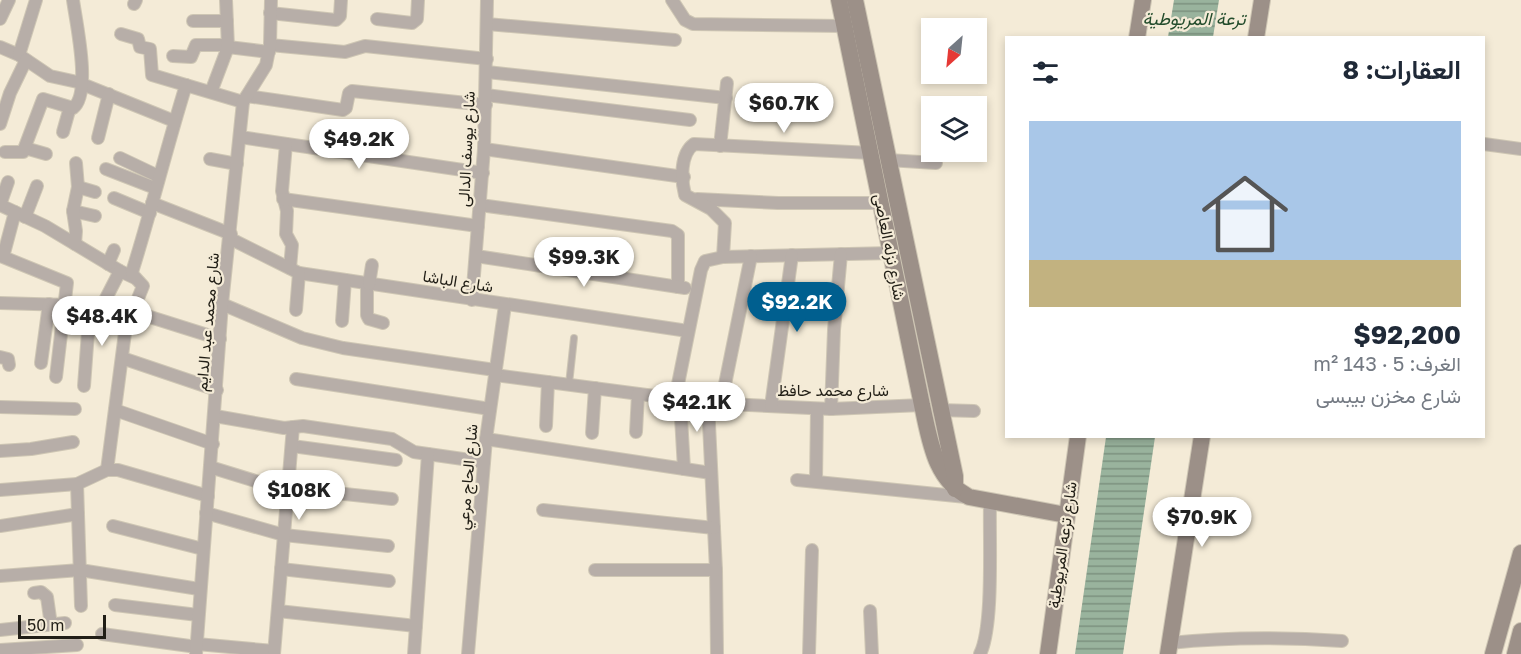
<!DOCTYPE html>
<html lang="ar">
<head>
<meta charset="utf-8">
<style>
  body { margin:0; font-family:"Golos Text",Vazirmatn,sans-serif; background:#f6f6f7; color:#1f2937; direction:rtl; height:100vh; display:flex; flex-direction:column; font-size:22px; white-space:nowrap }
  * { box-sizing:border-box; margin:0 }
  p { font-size:20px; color:#747a83 }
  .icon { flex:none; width:33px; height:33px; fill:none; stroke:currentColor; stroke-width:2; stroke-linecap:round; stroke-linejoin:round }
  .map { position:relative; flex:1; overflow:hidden; direction:ltr }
  .sheet { position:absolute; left:1005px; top:36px; width:480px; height:402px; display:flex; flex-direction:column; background:#fff; border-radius:0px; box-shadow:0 3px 9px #0003; direction:rtl }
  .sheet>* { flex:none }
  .needle { width:39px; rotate:207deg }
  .tools { position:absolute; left:921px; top:18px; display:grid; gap:12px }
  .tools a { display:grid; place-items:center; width:66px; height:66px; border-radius:0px; background:#fff; box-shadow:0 3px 9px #0003; font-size:30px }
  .scale { position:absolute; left:18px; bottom:15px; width:88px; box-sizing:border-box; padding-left:6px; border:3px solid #211e16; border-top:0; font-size:16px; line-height:21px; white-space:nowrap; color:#211e16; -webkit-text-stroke:4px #f4ebd7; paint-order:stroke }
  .price { position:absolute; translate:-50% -51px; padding:0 14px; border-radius:21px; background:#fff; color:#222; font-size:20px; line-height:39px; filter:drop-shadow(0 2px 3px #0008) }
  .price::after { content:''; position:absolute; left:50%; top:36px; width:18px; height:14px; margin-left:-9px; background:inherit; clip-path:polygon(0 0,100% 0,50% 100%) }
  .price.current { background:#005f8f; color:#fff }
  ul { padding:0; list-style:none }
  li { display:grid; align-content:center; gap:12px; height:318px; padding:0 24px }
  li span { display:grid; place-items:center; height:186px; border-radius:0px; color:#555 }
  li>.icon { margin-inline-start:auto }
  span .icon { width:108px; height:108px; fill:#fffc; stroke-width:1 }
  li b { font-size:26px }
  h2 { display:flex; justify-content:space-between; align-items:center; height:72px; padding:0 24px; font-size:26px }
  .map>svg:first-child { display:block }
</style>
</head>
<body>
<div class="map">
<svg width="1521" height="654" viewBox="0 0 1521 654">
  <defs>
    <pattern id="water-rules" width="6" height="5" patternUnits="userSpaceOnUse" patternTransform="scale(1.5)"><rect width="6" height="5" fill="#99b39d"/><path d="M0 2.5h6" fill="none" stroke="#7c917f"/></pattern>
  </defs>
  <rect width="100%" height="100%" fill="#f4ebd7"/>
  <!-- water -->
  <g fill="url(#water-rules)">
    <path d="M1174,0H1219L1213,37H1168Z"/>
    <path d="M1106,437H1155L1123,654H1075Z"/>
  </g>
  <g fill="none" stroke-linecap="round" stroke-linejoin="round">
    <!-- lane casing -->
    <g stroke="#cec6b4" stroke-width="8">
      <path id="lane" d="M569,384L574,338"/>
    </g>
    <!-- street casing -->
    <g stroke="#cec6b4" stroke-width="14">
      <g id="street">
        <path d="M672,0L685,20L693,24L844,26"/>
        <path d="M134,4L136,0"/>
        <path d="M270,13L336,20L340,16L341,0"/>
        <path d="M0,19L9,0"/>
        <path d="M377,19L412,23L417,19L418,0"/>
        <path d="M193,21H227"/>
        <path d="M487,24L675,40"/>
        <path d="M121,34L138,39L140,47L150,49L152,75L243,102"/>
        <path d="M270,45L345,52L365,46L487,59"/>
        <path d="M0,47L19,55L50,76L82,83"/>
        <path d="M228,47L269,52"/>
        <path d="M19,55L36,0"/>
        <path d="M173,56L191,57L196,45H228"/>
        <path d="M487,72L726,98"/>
        <path d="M82,84L174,121"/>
        <path d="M211,92L228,47L226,0"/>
        <path d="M486,95L690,120"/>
        <path d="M247,96L343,110L346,108L349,93L352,91L486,105"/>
        <path d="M0,124L10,93L26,60"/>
        <path d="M63,132L70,107"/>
        <path d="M240,137L483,173"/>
        <path d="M98,138L109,94"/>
        <path d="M286,144L282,191L287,211L286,234L292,245L290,268"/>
        <path d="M1484,144L1521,149"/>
        <path d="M720,146L727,83"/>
        <path d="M25,148L46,154"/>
        <path d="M484,149L684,177"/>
        <path d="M5,152H23L43,99L73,108C92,94 76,22 73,0"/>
        <path d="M120,158L158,176"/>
        <path d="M210,159L237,164"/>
        <path d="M888,160L936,163"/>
        <path d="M106,169L155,188"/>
        <path d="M78,187L95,192"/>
        <path d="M114,198L150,213"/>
        <path d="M283,199L478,226"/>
        <path d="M697,199L778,203H881"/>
        <path d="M152,203L231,234"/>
        <path d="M0,205L45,226L120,271L135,278"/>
        <path d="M0,205L8,182"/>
        <path d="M480,205L672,231L678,235V287"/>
        <path d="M73,211L95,216"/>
        <path d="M15,212L3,257L67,283L56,377"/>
        <path d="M25,217L37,186"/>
        <path d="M231,239L299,273L688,331"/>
        <path d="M75,244L76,231L73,211L78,187L76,163"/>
        <path d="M476,256L685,288"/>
        <path d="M723,257L725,223L711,209L685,195C681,179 680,154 694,144L871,153"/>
        <path d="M108,264L114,250"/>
        <path d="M367,284V315L369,319L383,323"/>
        <path d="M369,284L372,265"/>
        <path d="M472,300L484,149L487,0"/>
        <path d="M0,303L102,306L128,310L220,339"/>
        <path d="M222,304L302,338L343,348L495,370"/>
        <path d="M102,306L120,271"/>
        <path d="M296,310L299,273"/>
        <path d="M133,311L143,286L132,274L133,269C152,208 167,146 186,85"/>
        <path d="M342,321L345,280"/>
        <path d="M0,357L8,359L9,365"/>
        <path d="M122,358L217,390"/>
        <path d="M41,363L49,304"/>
        <path d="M495,375L708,403L831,409L922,405"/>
        <path d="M296,379L490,409"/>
        <path d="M84,386L90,305"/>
        <path d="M675,399L701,270L705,261L723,257L892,253"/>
        <path d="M680,400L684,469"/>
        <path d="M708,403L716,570L717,654"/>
        <path d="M721,404L751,256"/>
        <path d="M771,406L792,255"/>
        <path d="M0,407L75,409"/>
        <path d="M831,409L834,330L841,254"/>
        <path d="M115,410L213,444"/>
        <path d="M939,410L974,411"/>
        <path d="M215,416L284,428L303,426L392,439L414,452L484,462"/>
        <path d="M546,426L548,382"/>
        <path d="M636,432L638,394"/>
        <path d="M592,433L595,388"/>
        <path d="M486,439L711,473"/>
        <path d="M292,446L396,460"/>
        <path d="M0,451L31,449L73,442"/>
        <path d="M210,467L288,491"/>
        <path d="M107,470L128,310"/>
        <path d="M797,480L966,497"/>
        <path d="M816,481L817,409"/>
        <path d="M77,484L81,606"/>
        <path d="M288,488L392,499"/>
        <path d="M0,490L77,484L107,470H118L208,496"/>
        <path d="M543,510L714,528"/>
        <path d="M206,513L284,535L388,546"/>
        <path d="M0,526L78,514"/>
        <path d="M113,526L203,549"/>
        <path d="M281,569L389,581"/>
        <path d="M595,570H716"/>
        <path d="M0,576L80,570L199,589"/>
        <path d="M34,593L41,592L47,597L51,625"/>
        <path d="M115,605L198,615"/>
        <path d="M278,611L416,626"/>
        <path d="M870,611L872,654"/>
        <path d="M0,630L65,623"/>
        <path d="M102,634L197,647"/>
        <path d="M1170,643C1228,637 1283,637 1342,641"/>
        <path d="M197,644L274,651"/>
        <path d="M0,650L77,645"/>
        <path d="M196,654L222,304L243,102L266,65L270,45L271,0"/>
        <path d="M274,654L293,427"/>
        <path d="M414,654L428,454"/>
        <path d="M468,654L486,439L505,305"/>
        <path d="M809,654L812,550"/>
        <path d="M980,654C994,626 989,538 990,503"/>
      </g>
    </g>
    <!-- secondary casing -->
    <g stroke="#cec6b4" stroke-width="18">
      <g id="secondary">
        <path d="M839,0L922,405C930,440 934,479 969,497L1066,515"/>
        <path d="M855,0L955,476V489"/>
        <path d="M1137,38L1143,0"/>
        <path d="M1256,38L1262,0"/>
        <path d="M1048,654L1078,436"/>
        <path d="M1168,654L1202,436"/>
        <path d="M1493,654L1521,553"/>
        <path d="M1515,654L1521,631"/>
      </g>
    </g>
    <!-- lane -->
    <use href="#lane" stroke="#b7aea8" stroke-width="6"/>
    <!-- street -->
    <use href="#street" stroke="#b7aea8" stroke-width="12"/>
    <!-- secondary -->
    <use href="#secondary" stroke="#9c9088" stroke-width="16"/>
  </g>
  <g text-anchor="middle" stroke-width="4.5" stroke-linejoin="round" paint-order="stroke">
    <!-- street labels -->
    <g font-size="16" fill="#211e16" stroke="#f4ebd7">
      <text transform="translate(466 149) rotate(-87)" y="6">شارع يوسف الدالى</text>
      <text transform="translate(890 247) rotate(79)" y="6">شارع نزله العاصى</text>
      <text transform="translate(458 281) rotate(9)" y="6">شارع الباشا</text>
      <text transform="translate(207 322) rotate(-85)" y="6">شارع محمد عبد الدايم</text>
      <text x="833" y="396">شارع محمد حافظ</text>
      <text transform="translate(467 477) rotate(-85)" y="6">شارع الحاج مرعي</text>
      <text transform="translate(1062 545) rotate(-82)" y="6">شارع ترعه المريوطية</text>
    </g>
    <!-- water labels -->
    <g font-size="18" font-style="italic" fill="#234c2c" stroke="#f4ebd7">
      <text x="1194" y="25">ترعة المريوطية</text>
    </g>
  </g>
</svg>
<div class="tools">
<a><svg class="needle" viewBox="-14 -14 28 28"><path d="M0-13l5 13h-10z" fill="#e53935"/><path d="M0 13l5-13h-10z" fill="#747a83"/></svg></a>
<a><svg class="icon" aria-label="layers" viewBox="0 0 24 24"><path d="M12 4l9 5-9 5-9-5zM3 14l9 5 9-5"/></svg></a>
</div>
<div class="scale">50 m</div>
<b class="price" style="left:784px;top:134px">$60.7K</b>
<b class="price" style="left:359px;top:170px">$49.2K</b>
<b class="price" style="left:584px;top:288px">$99.3K</b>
<b class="price current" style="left:797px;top:333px">$92.2K</b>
<b class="price" style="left:102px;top:347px">$48.4K</b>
<b class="price" style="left:697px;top:433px">$42.1K</b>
<b class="price" style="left:299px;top:521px">$108K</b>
<b class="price" style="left:1202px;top:548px">$70.9K</b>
<section class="sheet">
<h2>العقارات: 8<svg class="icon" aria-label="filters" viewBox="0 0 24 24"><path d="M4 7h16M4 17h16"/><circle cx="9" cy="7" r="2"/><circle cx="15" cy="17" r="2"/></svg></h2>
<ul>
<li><span style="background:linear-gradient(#a9c7e8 75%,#c2b280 0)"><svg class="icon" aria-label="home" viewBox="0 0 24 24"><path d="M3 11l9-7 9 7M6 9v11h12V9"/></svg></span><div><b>$92,200</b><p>الغرف: 5 · 143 m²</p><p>شارع مخزن بيبسى</p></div></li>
</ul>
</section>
</div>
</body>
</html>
